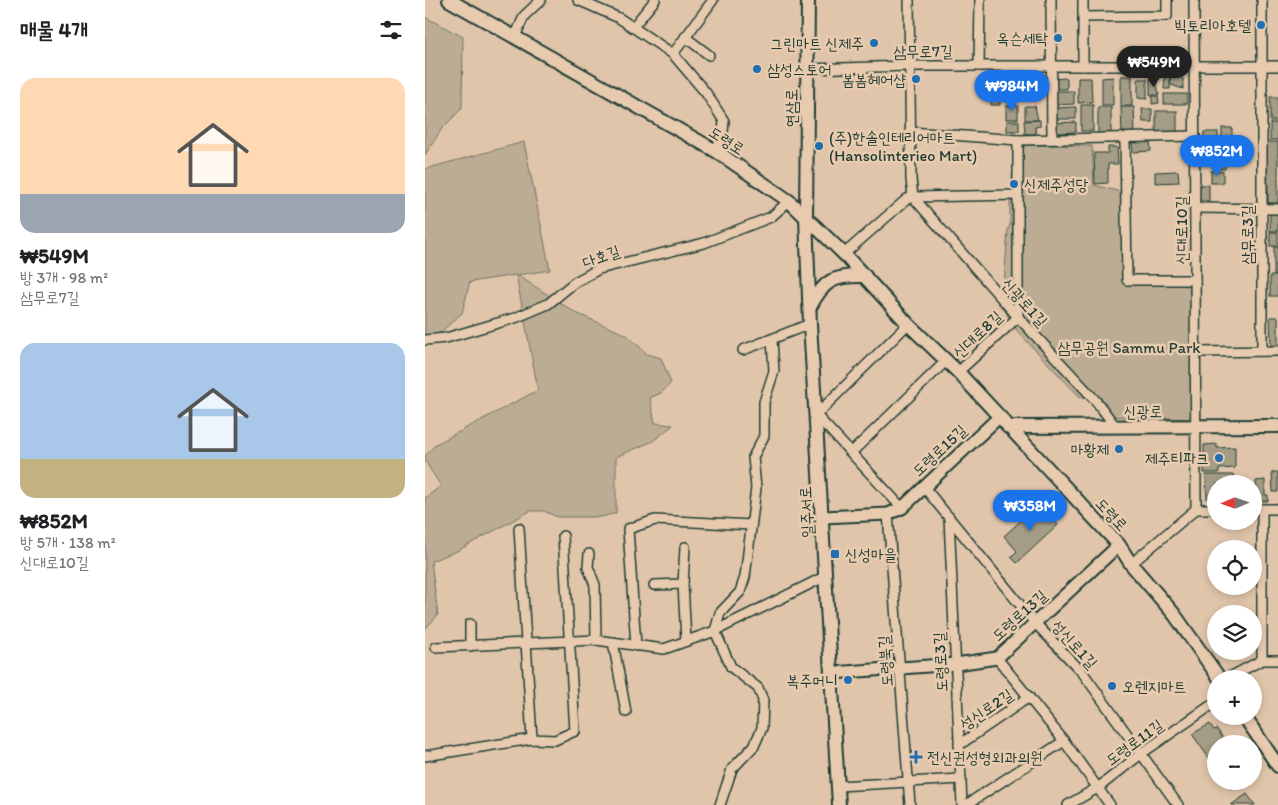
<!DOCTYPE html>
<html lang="ko">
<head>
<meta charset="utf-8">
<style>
  body { margin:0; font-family:Itim,"Poor Story",sans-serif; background:#f6f6f6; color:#202124; height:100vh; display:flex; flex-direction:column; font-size:19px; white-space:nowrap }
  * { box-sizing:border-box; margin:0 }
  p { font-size:16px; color:#757577 }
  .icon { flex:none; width:28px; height:28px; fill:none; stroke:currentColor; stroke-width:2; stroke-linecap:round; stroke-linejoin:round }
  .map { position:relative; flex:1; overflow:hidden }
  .side { display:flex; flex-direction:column; background:#fff; width:425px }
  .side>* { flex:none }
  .needle { width:32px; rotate:268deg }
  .buttons { position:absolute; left:782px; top:475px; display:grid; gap:10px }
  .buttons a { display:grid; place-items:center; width:55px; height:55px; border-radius:50%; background:#fff; box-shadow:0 2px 8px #0003; font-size:25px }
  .price { position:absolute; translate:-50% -42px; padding:0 11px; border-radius:18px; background:#1a73e8; color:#fff; font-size:16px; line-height:32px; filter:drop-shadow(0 1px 2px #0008) }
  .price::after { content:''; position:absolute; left:50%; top:30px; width:15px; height:11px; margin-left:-8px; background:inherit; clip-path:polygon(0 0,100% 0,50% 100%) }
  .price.on { background:#222; color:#fff }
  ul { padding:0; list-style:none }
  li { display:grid; align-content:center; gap:10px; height:265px; padding:0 20px }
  li span { display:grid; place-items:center; height:155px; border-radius:15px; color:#555 }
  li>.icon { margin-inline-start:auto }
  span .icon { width:90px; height:90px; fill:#fffc; stroke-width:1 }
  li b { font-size:21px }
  h2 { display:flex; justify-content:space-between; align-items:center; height:60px; padding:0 20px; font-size:21px }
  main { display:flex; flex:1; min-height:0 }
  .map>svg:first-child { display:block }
</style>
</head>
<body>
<main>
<section class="side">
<h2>매물 4개<svg class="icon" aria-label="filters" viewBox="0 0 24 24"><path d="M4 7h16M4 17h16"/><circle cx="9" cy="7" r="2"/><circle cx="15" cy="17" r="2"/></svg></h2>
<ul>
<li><span style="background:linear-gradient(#ffd9b3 75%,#9aa5b1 0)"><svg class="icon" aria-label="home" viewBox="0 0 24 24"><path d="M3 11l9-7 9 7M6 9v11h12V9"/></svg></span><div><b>₩549M</b><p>방 3개 · 98 m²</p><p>삼무로7길</p></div></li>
<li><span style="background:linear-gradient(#a9c7e8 75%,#c2b280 0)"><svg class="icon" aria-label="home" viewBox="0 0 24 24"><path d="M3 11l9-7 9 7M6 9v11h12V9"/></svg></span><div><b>₩852M</b><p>방 5개 · 138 m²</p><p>신대로10길</p></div></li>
</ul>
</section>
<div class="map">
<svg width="853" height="805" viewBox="0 0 853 805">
  <rect width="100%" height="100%" fill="#e0c5aa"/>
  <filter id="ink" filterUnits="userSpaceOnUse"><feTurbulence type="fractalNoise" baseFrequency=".02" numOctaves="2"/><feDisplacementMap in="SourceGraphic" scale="10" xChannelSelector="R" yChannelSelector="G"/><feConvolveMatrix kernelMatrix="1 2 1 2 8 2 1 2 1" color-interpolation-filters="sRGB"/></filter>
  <g filter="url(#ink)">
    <!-- green -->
    <g fill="#bdac94" stroke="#6e7464">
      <path d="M0,17L38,37L37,108L16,130L0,155Z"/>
      <path d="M99,142L125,270L92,275L151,313L202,335L222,354L236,358L246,383L236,393L225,398L230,423L248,425L228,441L191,457V513L176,517H132L119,511H105L32,551L6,561L13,615L0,629V498L16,486L0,461V456L11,444L113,390L91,275L45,282L37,313L0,346V169Z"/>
      <path d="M600,145L667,146L669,185L696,192L698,283L766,286L768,419L675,416L671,401L654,396L593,332L582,315L579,285L583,228L585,225V201H589L587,175Z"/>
    </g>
    <!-- building -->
    <g fill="#a49c85" stroke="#1f3d34">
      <path d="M740,75L745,76V89H739Z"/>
      <path d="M755,75L758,79V89L746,85L745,76Z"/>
      <path d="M565,76H575V105H566Z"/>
      <rect x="696" y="76" width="11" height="30"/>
      <path d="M688,77V105H677V78Z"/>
      <path d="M642,78V89H628V79Z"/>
      <path d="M653,78H666L667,102L653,103Z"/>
      <path d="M713,79H722V99L713,98Z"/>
      <path d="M725,79H731L734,95H725Z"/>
      <path d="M580,84H589L592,101H581Z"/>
      <path d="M628,91H649V104L628,105Z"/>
      <rect x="739" y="94" width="23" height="10"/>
      <path d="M727,96H733L734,103L727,104Z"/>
      <rect x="845" y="97" width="8" height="24"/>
      <rect x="656" y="105" width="12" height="26"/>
      <rect x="581" y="106" width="12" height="13"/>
      <path d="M600,106H610L613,120H600Z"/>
      <path d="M651,107V119H631L630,108Z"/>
      <rect x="673" y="107" width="13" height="27"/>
      <path d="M696,107H709L710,134L697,135Z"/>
      <path d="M717,109H727V122H718Z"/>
      <rect x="731" y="111" width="21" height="23"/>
      <path d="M615,120V126L610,127L611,134H600L599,121Z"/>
      <rect x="582" y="121" width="12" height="10"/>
      <path d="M651,122V132L634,133L630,130V123Z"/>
      <rect x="845" y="123" width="8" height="17"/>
      <rect x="797" y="128" width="10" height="15"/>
      <rect x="779" y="132" width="14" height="11"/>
      <path d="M725,141L726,151L708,152L707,142Z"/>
      <path d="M842,142H853V203H843Z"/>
      <path d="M683,147H692L693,164H683V183L670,184L669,153H683Z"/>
      <path d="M790,152H801L800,169L790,168Z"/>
      <path d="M753,171L754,182L730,183V172Z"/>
      <rect x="786" y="171" width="12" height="12"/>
      <path d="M773,185H784V201H774Z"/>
      <rect x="845" y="214" width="8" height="17"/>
      <rect x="845" y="232" width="8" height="14"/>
      <rect x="849" y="247" width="4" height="29"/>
      <rect x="845" y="276" width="8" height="20"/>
      <path d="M845,317H853V345L846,346Z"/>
      <path d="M792,444V448L810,447V468L794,469V473H779V445Z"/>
      <path d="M847,472H853V492H848Z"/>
      <path d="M781,475H809V484H791V500L785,501L782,499Z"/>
      <path d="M840,480V495H843V501H833L831,481Z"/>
      <path d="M614,504L633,525L592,563L586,557L592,551L579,536Z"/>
      <path d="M785,724L789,730L792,729L802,744H791V768L767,734Z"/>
      <path d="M800,781H816L817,782L806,789Z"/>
      <path d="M822,794L830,805H806Z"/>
    </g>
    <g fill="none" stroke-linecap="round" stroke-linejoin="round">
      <!-- minor casing -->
      <g stroke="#1f3d34" stroke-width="12">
        <g id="minor">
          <path d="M153,0L194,18L248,54L281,93L299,121L298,132L291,151"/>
          <path d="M484,0L486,179L488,197L593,317L671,401L691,427"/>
          <path d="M626,0L627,139"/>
          <path d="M658,0V66"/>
          <path d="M769,0L771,509"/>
          <path d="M658,17L742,16V0"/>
          <path d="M208,27L230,0"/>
          <path d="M90,37L99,16L116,0"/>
          <path d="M260,37L284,55"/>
          <path d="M248,54L288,0"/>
          <path d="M554,66L555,0"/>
          <path d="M382,69L484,66H853"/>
          <path d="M486,132L593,140L770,136"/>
          <path d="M700,139L702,280H770"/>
          <path d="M771,208L853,209"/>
          <path d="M419,254L482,199L488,197L593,195"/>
          <path d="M0,340L21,338L90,318L123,304L150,282L174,269L279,243L346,217L364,201"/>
          <path d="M318,350L385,324"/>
          <path d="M837,351V0"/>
          <path d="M771,352L853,351"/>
          <path d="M533,372L593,317V140"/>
          <path d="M427,452L522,360"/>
          <path d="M499,487L610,623L658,673L753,805"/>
          <path d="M477,508L391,415L483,324"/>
          <path d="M829,509H853"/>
          <path d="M837,509V660H853"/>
          <path d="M463,514L485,805"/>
          <path d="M524,517L537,805"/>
          <path d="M94,528L107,739"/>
          <path d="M260,547L258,584L261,641"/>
          <path d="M164,554L163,567L170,585L171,640"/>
          <path d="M706,564L771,509H791"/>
          <path d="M229,585L258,584"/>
          <path d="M45,624V646"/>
          <path d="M188,642L201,712"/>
          <path d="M211,646L203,529L230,520L326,525"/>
          <path d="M11,647L171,640L239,649L290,631L401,576"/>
          <path d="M572,658L639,741L685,805"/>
          <path d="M801,679L837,660"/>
          <path d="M534,745L604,697"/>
          <path d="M0,756L107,739L130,740L150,731L138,536"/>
          <path d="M413,786L536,779"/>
          <path d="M295,805L307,769L329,746L337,728L338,700L333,688L306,667L290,631L295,613L315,592L320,577L331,488L328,457L339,436V402L349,371L347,340"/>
          <path d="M541,805L639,741"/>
          <path d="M643,805L674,787L717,753L791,702"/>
        </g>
      </g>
      <!-- tertiary casing -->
      <g stroke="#1f3d34" stroke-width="15">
        <g id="tertiary">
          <path d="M398,517L463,514L477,508L574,417"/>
          <path d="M407,673L531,664L572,658L694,545"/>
        </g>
      </g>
      <!-- secondary casing -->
      <g stroke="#1f3d34" stroke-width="16">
        <g id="secondary">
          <path d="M24,0L291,151L364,201L419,254L483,324L533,372L694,545L706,564L749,614L795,679"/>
          <path d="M383,0L381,217L385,324L414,805"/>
          <path d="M385,307C399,280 409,275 440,276"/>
          <path d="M583,427L853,426"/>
          <path d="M819,716L853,766"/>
        </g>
      </g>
      <!-- minor -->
      <use href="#minor" stroke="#e8cbaf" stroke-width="9"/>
      <!-- tertiary -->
      <use href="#tertiary" stroke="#e8cbaf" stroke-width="11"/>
      <!-- secondary -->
      <use href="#secondary" stroke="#e8cbaf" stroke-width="12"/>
    </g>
  </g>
  <!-- markers -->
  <g fill="#1f6fb2" stroke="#e8cbaf" stroke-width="2">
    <circle cx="836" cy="25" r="5"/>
    <circle cx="633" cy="38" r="5"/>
    <circle cx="449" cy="43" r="5"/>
    <circle cx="332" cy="69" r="5"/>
    <circle cx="491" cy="79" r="5"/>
    <circle cx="394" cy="146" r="5"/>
    <circle cx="589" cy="184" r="5"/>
    <circle cx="694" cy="449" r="5"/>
    <circle cx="794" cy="458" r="5"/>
    <rect x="405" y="549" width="10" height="10" rx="2.5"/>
    <circle cx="423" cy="680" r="5"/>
    <circle cx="687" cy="686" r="5"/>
    <path d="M488.5 749.5h5v5h5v5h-5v5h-5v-5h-5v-5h5z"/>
  </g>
  <g text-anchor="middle" stroke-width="5" stroke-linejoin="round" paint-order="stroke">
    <!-- poi labels -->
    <g font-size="16" fill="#1f3d34" stroke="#e8cbaf" text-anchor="end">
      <text x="826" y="31">빅토리아호텔</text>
      <text x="623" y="44">옥슨세탁</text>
      <text x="439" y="49">그린마트 신제주</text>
      <text x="342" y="75" text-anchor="start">삼성스토어</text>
      <text x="481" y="85">봄봄헤어샵</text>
      <text x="404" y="143" text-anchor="start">(주)한솔인테리어마트<tspan x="404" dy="18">(Hansolinterieo Mart)</tspan></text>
      <text x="599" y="190" text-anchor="start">신제주성당</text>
      <text x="684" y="455">마황제</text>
      <text x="784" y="464">제주티파크</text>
      <text x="420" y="560" text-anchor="start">신성마을</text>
      <text x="413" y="686">복주머니</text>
      <text x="697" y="692" text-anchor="start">오렌지마트</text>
      <text x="502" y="763" text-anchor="start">전신권성형외과의원</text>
    </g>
    <!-- street labels -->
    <g font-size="16" fill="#1f3d34" stroke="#e8cbaf">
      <text transform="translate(498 51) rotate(-1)" y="6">삼무로7길</text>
      <text transform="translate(366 108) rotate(-90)" y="6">연삼로</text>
      <text transform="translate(302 140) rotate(32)" y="6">도령로</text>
      <text transform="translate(756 230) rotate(-90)" y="6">신대로10길</text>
      <text transform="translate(822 235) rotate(-90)" y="6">삼무로3길</text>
      <text transform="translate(176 256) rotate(-20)" y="6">다호길</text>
      <text transform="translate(600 302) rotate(48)" y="6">신광로1길</text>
      <text transform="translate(552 334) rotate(-43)" y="6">신대로8길</text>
      <text x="718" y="417">신광로</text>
      <text transform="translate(514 450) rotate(-43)" y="6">도령로15길</text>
      <text transform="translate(381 512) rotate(-93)" y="6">일주서로</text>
      <text transform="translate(687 514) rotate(47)" y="6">도령로</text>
      <text transform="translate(594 615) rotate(-42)" y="6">도령로13길</text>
      <text transform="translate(650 644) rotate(48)" y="6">성신로1길</text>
      <text transform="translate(460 661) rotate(-94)" y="6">도령북길</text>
      <text transform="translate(515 662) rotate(-93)" y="6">도령로3길</text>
      <text transform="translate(561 709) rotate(-34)" y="6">성신로2길</text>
      <text transform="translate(709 742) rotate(-36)" y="6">도령로11길</text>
    </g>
    <!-- park labels -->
    <g font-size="16" fill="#274339" stroke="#e8cbaf">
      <text x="704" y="353">삼무공원 Sammu Park</text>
    </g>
  </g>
</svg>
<div class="buttons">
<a><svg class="needle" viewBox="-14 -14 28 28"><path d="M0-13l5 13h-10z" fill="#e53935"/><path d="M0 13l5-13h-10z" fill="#757577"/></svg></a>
<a><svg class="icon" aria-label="locate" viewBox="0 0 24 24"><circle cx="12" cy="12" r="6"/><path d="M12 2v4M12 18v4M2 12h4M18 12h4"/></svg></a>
<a><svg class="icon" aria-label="layers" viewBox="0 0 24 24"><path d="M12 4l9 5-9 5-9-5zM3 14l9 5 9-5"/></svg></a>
<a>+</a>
<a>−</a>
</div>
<b class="price on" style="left:729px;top:88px">₩549M</b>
<b class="price" style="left:587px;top:112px">₩984M</b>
<b class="price" style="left:792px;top:177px">₩852M</b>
<b class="price" style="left:605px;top:532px">₩358M</b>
</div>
</main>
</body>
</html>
